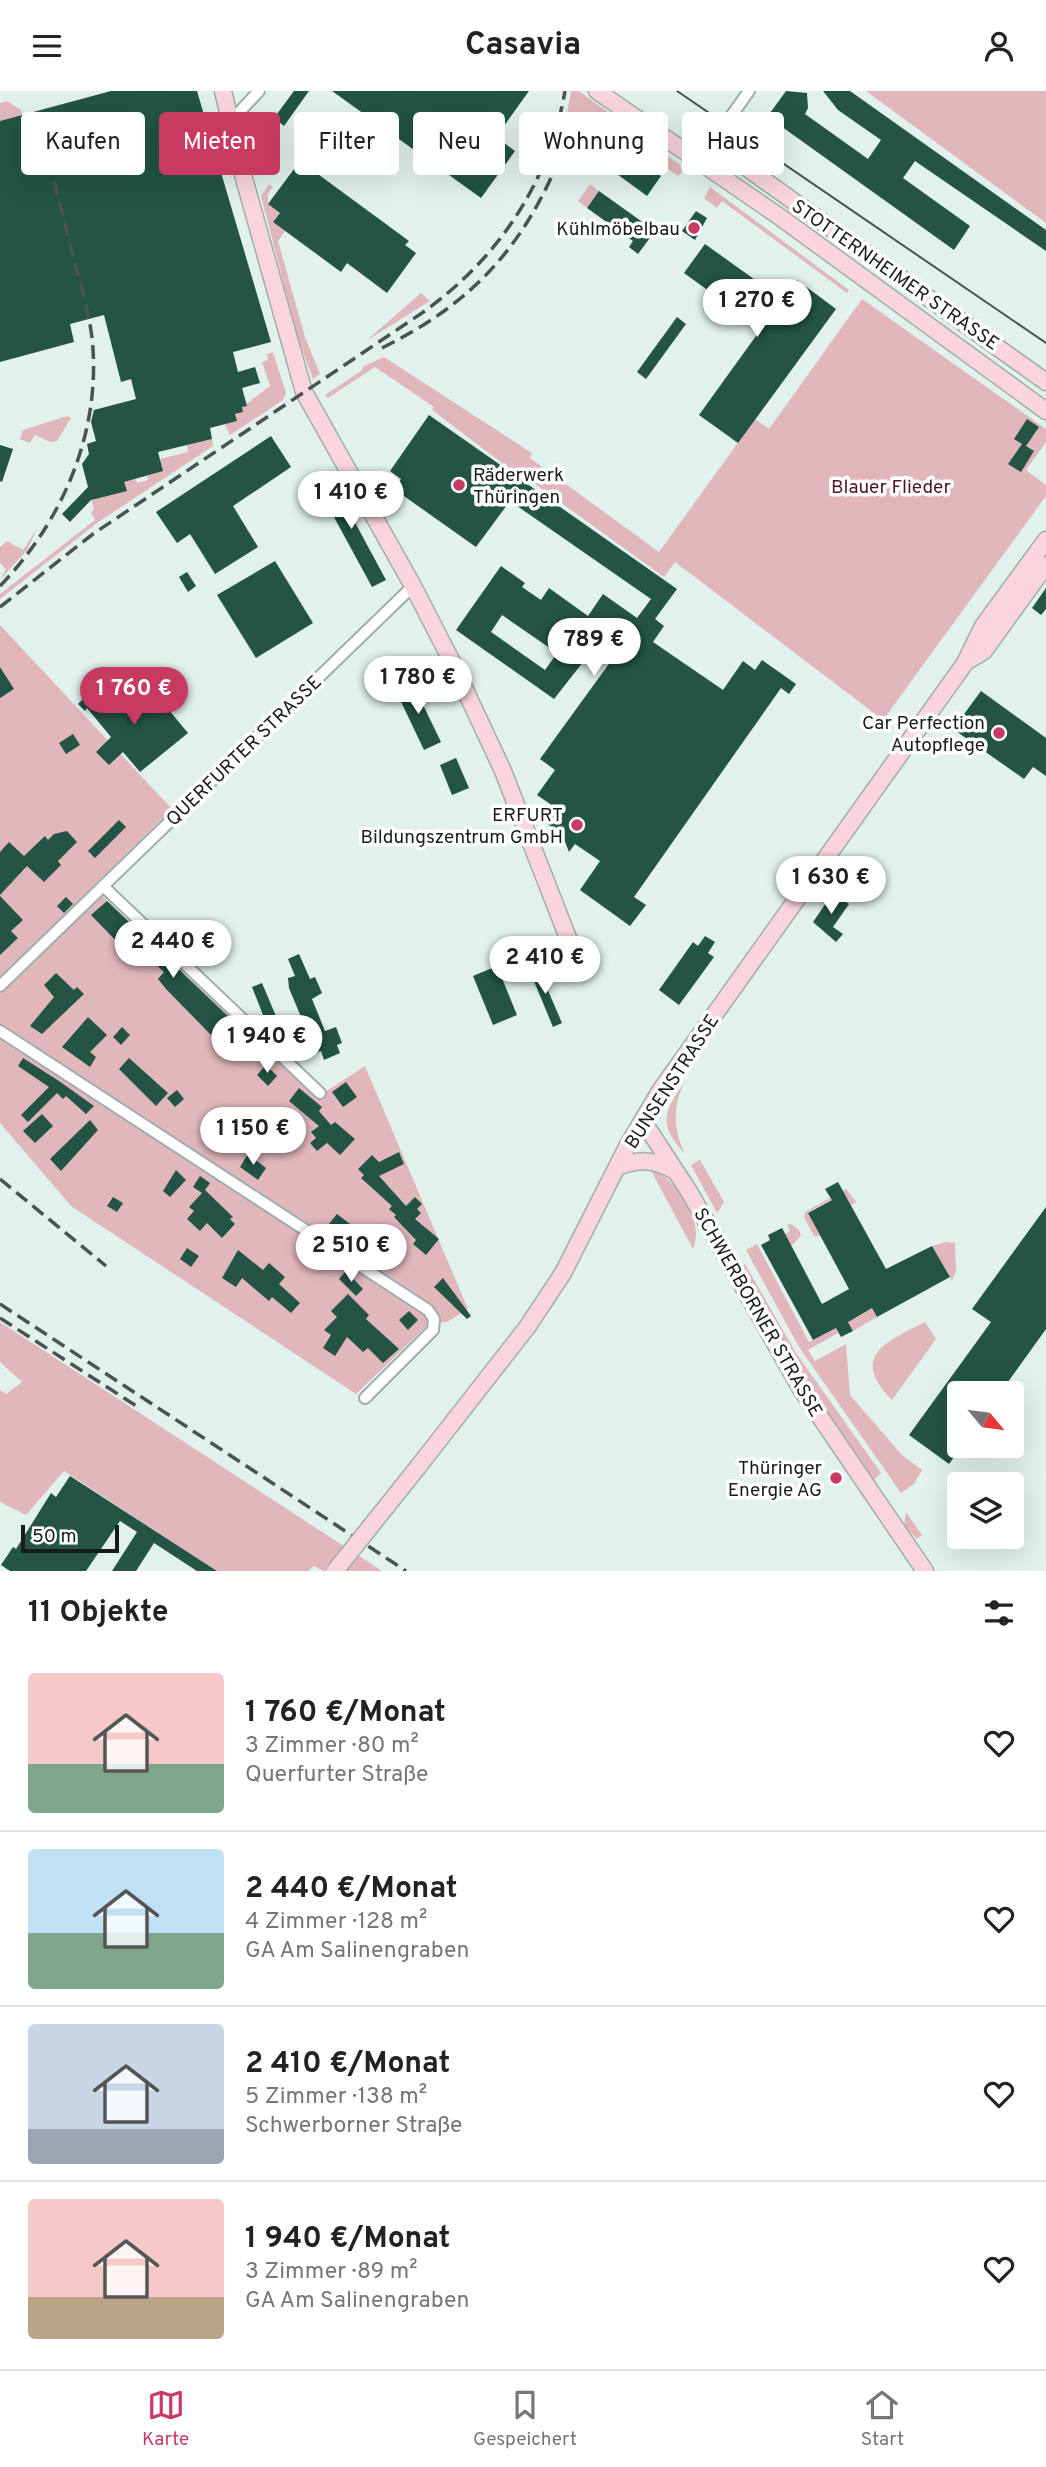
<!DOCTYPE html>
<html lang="de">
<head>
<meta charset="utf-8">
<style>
  body { margin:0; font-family:Overpass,sans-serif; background:#f2f2f2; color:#222; height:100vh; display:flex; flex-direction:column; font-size:26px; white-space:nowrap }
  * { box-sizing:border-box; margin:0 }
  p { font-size:23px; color:#767676 }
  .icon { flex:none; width:38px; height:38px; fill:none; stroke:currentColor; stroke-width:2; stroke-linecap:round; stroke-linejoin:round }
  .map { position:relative; height:1480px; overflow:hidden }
  .sheet { display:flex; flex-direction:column; background:#fff; flex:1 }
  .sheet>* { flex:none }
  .hud { position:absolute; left:21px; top:21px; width:1004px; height:63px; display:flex; gap:14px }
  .needle { width:46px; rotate:119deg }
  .buttons { position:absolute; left:947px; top:1290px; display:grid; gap:14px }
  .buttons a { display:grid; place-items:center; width:77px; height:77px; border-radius:7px; background:#fff; box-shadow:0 7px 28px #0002; font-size:35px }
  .scale { position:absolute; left:21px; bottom:18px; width:98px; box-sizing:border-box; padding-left:7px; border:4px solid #171d1b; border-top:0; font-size:19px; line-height:24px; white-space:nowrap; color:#171d1b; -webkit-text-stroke:5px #fff; paint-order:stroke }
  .price { position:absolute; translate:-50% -60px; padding:0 16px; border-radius:24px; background:#fff; color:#222; font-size:23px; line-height:46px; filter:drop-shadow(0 2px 4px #0008) }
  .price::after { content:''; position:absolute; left:50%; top:42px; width:21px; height:16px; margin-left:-10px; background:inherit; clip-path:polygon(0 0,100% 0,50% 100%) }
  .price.on { background:#c93a62; color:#fff }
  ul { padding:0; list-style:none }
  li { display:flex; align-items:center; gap:21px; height:175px; padding:0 28px }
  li+li { border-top:2px solid #e0e0e0 }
  li span { display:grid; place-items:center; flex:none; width:196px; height:140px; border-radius:7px; color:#555 }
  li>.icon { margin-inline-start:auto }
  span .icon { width:84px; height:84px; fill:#fffc; stroke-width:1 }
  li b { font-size:30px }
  h2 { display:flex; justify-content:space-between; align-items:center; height:84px; padding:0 28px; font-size:30px }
  .chip { padding:0 24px; border-radius:7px; background:#fff; box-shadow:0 7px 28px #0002; font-size:24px; line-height:63px }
  .chip.on { background:#c93a62; color:#fff }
  header { display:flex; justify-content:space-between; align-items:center; height:91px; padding:0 28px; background:#fff; font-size:32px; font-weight:700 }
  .menu { display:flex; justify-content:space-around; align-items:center; height:98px; border-top:2px solid #e0e0e0; background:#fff; font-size:19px; color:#767676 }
  .menu a { display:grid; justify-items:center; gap:4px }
  .menu .on { color:#c93a62 }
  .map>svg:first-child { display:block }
</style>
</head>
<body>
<header><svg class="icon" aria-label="menu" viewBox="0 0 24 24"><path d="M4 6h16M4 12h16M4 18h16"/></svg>Casavia<svg class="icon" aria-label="person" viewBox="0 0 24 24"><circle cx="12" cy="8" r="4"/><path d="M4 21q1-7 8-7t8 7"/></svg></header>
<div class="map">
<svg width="1046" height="1480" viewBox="0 0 1046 1480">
  <rect width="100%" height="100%" fill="#e1f1eb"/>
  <!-- green -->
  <g fill="#e1b7bd">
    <path d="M571,0H579L680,74L682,81L678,85L640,58L634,65L591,34L575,56L569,52L578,31L567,23Z"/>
    <path d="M866,0H1046V132Z"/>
    <path d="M7,10L21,19L22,24L0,30V12Z"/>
    <path d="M269,93L273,96L268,102V113L280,122L273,131L285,140L278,150L305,246L320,283L313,288L298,248L261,105Z"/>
    <path d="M590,93L599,100L587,117L578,110Z"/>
    <path d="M710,96L849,199L847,202L722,110L717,117L704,107Z"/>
    <path d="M421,202L430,210L366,250Z"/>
    <path d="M862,208L1046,338V351L1026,379L1046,394V405L883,629L675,471L664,486L528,388L526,390L432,319L434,316L375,276L328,307L325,304L361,280L364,275L384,266L532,362L530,367L659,461L755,328L769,338Z"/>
    <path d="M273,261L286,302L283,309L230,344L225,333L237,330L235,323L243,321L242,316L270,295L262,271L268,269L267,263Z"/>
    <path d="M67,325L71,327L57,350L50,351L35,344L30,352L20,348L23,339Z"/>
    <path d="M212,348L213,355L97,432L0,508V503L95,429L91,422L94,418L89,400L136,388L137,392L148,389L147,384L162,380L160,368L188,361L187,354Z"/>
    <path d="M37,438L27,459L0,489L6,478L0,472V456L7,450L23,459Z"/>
    <path d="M0,534L172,718L93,796L316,1007L365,975L468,1218L447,1231L430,1232L356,1303L71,1115L0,1032Z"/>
    <path d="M686,989C672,1012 673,1039 685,1063C657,1032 664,1021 686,989Z"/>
    <path d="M700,1069L724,1111L717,1122L691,1074Z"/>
    <path d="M649,1076C676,1087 705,1129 693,1158Z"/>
    <path d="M846,1098L856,1111L851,1114L844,1102L808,1121L820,1145H814L804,1126L805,1121Z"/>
    <path d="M791,1133L799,1139L801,1145L791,1155L785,1143L790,1140L787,1134Z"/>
    <path d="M946,1151L955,1152L956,1180L952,1190L932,1155Z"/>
    <path d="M757,1153L809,1251L836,1237L838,1242L808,1259L815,1270L846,1253L850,1304L902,1364L922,1379L914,1393L901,1402L799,1256L746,1159Z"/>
    <path d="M745,1173L796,1262L881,1382L873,1390L806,1292L741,1176Z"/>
    <path d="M872,1217L877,1226L853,1240L848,1230Z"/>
    <path d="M0,1231L382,1480H324L314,1475L308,1480H217L64,1380L26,1424L0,1411V1299L6,1303L22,1291L0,1271Z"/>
    <path d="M925,1231L936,1248L892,1309C849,1265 886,1251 925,1231Z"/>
    <path d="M906,1421L922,1444L917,1448L904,1435Z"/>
  </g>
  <!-- building -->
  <g fill="#235444" fill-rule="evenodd">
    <path d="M111,0H197L271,251L233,261L238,281L255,276L260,292L242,297L247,315L242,316L243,321L235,323L237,330L210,337L212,348L158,361L163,380L124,391L127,400L91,409L70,431L62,423L88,396L82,373L89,363L87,353L96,350L91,331L94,319L136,308L131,288L121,291L104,224L70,233L74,251L0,271V30Z"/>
    <path d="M294,0H309L284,35L274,27Z"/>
    <path d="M332,0H529L496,46L515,60L481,107Z"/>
    <path d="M786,0L807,2L808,17L805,23L868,68L881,49L838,19L823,0H850L1046,139V160L915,70L903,87L970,135L954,159L771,28L770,22Z"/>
    <path d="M594,37L661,85L647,105L580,56Z"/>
    <path d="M258,46L274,58L266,69L249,57Z"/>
    <path d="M297,74L308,83L311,78L409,150L405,154L416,162L387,202L347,172L341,181L273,131L280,122L268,113Z"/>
    <path d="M599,100L655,140L638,163L629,156L633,150L587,117Z"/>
    <path d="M696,120L707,127L695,149L682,140Z"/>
    <path d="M705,153L783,209L797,189L836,218L738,352L699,324L761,238L684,182Z"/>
    <path d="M677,226L686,233L646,288L637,281Z"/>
    <path d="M429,324L677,498L655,528L664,535L653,551L723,599L743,570L755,579L762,569L796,593L789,603L781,597L634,806L646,814L630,835L580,799L600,770L575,753L569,761L562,743L546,732L556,717L537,704L555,679L540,668L619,559L602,547L554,608L456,539L501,475L525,492L522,496L541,509L549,497L588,525L603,503L637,527L651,508L510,410L476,456L394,398L401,388L390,380ZM502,524L557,562L545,579L491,541Z"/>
    <path d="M1027,328L1039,336L1026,355L1034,360L1021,381L1008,373L1022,353L1014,348Z"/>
    <path d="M271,345L291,376L233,415L258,456L215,483L190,443L177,452L156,421Z"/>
    <path d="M0,354L13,358L2,391L0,390Z"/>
    <path d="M330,385L386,489L372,496L316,393Z"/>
    <path d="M275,470L313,532L256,567L217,504Z"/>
    <path d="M187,481L196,495L188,501L179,486Z"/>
    <path d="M1046,497V518L1041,524L1032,517Z"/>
    <path d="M0,576L14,598L0,607Z"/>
    <path d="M412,591L441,651L424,659L395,598Z"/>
    <path d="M133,595L149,615L158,606L188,642L140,681L123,661L109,674L96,661L111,646L87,617L85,620L78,613L94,597L106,609L110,605L114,610Z"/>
    <path d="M981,600L1046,647V685L1033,676L1024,688L953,638Z"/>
    <path d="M73,643L80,654L66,663L59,652Z"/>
    <path d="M456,667L469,697L452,704L440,674Z"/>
    <path d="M119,729L126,736L95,767L88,760Z"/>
    <path d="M67,740L77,751L58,770L61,774L44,791L27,775L0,804V761L9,751L24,765L45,745L48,749L54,743Z"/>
    <path d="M833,802L849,813L833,836L843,843L836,851L813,831Z"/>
    <path d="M0,805L23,829L11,840L18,847L0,864Z"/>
    <path d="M66,806L73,813L64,822L57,815Z"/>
    <path d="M107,810L254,950L239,965L226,951L215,948L166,898L158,888L164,881L148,866L144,870L140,866L136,870L133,867L128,872L118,863L123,857L91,824Z"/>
    <path d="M705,845L715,851L708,862L714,866L679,914L659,899L693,851L698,855Z"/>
    <path d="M299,863L310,888L315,886L322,902L312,908L325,940L336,936L342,952L337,954L340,962L324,969L321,960L316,962L289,897L288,887L295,885L288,868Z"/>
    <path d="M537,874L562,932L553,936L529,878Z"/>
    <path d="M497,875L517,924L493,934L473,885Z"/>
    <path d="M56,882L74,899L77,896L84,903L42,943L30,935L54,906L44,894Z"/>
    <path d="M262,892L278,930L267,934L252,896Z"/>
    <path d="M88,926L107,944L90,961L96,966L90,976L62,956Z"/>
    <path d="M122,936L130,944L121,954L113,946Z"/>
    <path d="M23,967L59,990L94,1015L86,1023L66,1005L63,1008L57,1002L28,1031L21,1024L49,996L18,975Z"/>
    <path d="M129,967L168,1002L156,1015L119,978Z"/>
    <path d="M266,974L277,985L268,995L257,984Z"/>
    <path d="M346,991L357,1006L343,1016L332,1001Z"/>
    <path d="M299,997L322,1016L319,1020L331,1034L335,1031L355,1048L340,1064L327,1052L317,1060L310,1052L316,1047L311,1041L319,1035L289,1010Z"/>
    <path d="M177,999L184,1008L175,1016L167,1007Z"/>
    <path d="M42,1023L53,1035L35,1052L23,1040Z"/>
    <path d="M215,1027L239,1046L231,1054L221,1046L217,1050L204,1039Z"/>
    <path d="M90,1029L98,1039L61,1080L50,1068Z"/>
    <path d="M399,1061L404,1073L379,1085L406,1115L415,1106L422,1113L417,1118L421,1122L415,1128L439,1148L426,1164L413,1153L416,1149L394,1126L396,1124L389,1118L392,1115L361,1087L364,1084L358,1078L372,1064L379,1071Z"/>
    <path d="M248,1063L266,1077L258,1089L240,1076Z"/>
    <path d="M176,1079L186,1089L170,1106L163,1100Z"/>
    <path d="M200,1085L210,1092L205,1099L233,1126L230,1128L235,1133L222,1147L207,1132L200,1140L187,1128L194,1120L189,1116L202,1102L193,1096Z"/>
    <path d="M838,1091L886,1178L932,1155L950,1186L877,1226L872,1217L848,1231L853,1240L841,1246L836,1237L813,1249L761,1154L770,1149L768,1144L782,1137L822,1213L849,1198L808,1122L832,1109L825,1098Z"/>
    <path d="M113,1106L123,1112L117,1121L107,1115Z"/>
    <path d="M1046,1116V1238L1000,1302H959V1359L949,1373L909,1344L991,1231L972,1218Z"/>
    <path d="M337,1123L350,1133L342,1143L329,1133Z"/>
    <path d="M187,1157L199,1165L191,1176L180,1168Z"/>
    <path d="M309,1158L319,1164L313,1173L304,1167Z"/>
    <path d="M238,1159L263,1179L269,1172L285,1186L279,1193L300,1212L291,1222L272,1206L269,1210L242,1187L236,1196L222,1187Z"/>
    <path d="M346,1180L363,1198L356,1205L339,1188Z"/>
    <path d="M443,1187L471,1225L467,1228L434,1196Z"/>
    <path d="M348,1203L369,1224L366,1228L399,1258L383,1272L368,1257L363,1261L347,1246L335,1265L323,1257L331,1244L324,1239L337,1226L331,1220Z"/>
    <path d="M409,1220L418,1229L408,1239L399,1229Z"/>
    <path d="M70,1385L217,1480H197L154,1452L136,1480H112L137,1441L120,1430L86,1480H10L1,1474L13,1456L16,1458L51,1402L56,1406Z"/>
  </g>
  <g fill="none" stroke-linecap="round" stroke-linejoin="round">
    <!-- street casing -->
    <g stroke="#a0aea9" stroke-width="14">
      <g id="street">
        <path d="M232,29L259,0"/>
        <path d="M702,74L712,52L749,0"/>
        <path d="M103,795L320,1002"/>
        <path d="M0,895L413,495"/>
        <path d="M0,940L428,1219L434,1228L433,1239L365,1307"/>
      </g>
    </g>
    <!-- secondary casing -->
    <g stroke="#a0aea9" stroke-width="19">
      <g id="secondary">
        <path d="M223,0L245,91L304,301L413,495L453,573L503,680L575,865"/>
        <path d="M597,0L780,126L1046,320"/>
        <path d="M712,52L1046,291"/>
        <path d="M967,570L984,560L1046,474"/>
        <path d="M643,1030L690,1102L801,1298L925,1480"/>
        <path d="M617,1076C639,1068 653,1068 673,1079"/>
        <path d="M418,1376L528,1235L563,1182L628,1054L660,1000L965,572L983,535L1046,449"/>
      </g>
    </g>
    <!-- street -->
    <use href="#street" stroke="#fff" stroke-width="10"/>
    <!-- secondary -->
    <use href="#secondary" stroke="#fad5dd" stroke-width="16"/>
    <!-- tram -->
    <path stroke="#4a5350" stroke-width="2" d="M677,0L1046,252"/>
    <!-- rail -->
    <g stroke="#4a5350" stroke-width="3.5" stroke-dasharray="14 7" stroke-linecap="butt">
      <path d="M382,257C485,206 535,141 573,32"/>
      <path d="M0,495C63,430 102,339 92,247C89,221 81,195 74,169C63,124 51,80 40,35"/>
      <path d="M0,516L93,443L422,222C498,168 549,92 565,0"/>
      <path d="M0,1088L106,1175"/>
      <path d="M0,1213L406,1480"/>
      <path d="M0,1227L138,1316"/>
    </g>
    <!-- secondary-bridge casing -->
    <g stroke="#a0aea9" stroke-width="19" stroke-linecap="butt">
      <path id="secondary-bridge" d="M335,1480L418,1376"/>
    </g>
    <!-- secondary-bridge -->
    <use href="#secondary-bridge" stroke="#fad5dd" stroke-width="16"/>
  </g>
  <!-- markers -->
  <g fill="#c93a62" stroke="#fff" stroke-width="2.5">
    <circle cx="694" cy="137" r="7"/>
    <circle cx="459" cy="394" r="7"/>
    <circle cx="999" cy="642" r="7"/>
    <circle cx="577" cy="734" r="7"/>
    <circle cx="836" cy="1387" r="7"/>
  </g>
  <g text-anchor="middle" stroke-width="7" stroke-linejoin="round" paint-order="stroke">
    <!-- poi labels -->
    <g font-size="19" fill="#171d1b" stroke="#fff" text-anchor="end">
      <text x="680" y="144">Kühlmöbelbau</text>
      <text x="473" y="390" text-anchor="start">Räderwerk<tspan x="473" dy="22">Thüringen</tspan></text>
      <text x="985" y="638">Car Perfection<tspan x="985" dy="22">Autopflege</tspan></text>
      <text x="563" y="730">ERFURT<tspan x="563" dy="22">Bildungszentrum GmbH</tspan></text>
      <text x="822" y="1383">Thüringer<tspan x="822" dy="22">Energie AG</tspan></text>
    </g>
    <!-- street labels -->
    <g font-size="19" fill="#171d1b" stroke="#fff">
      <text transform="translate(896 183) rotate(35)" y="7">STOTTERNHEIMER STRASSE</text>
      <text transform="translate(243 659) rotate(-44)" y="7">QUERFURTER STRASSE</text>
      <text transform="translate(671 990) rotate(-57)" y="7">BUNSENSTRASSE</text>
      <text transform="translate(759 1221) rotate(60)" y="7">SCHWERBORNER STRASSE</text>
    </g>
    <!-- park labels -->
    <g font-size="19" fill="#501424" stroke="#fff">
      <text x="891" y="402">Blauer Flieder</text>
    </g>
  </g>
</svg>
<div class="buttons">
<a><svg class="needle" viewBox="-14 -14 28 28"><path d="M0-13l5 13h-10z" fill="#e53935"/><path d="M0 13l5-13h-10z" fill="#767676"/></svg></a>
<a><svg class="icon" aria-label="layers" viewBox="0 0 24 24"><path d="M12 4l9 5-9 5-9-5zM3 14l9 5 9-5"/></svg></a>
</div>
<div class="scale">50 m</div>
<b class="price" style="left:757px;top:248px">1 270 €</b>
<b class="price" style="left:351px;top:440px">1 410 €</b>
<b class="price" style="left:594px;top:587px">789 €</b>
<b class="price" style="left:418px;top:625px">1 780 €</b>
<b class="price on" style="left:134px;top:636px">1 760 €</b>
<b class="price" style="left:831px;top:825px">1 630 €</b>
<b class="price" style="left:173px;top:889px">2 440 €</b>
<b class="price" style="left:545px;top:905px">2 410 €</b>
<b class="price" style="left:267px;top:984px">1 940 €</b>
<b class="price" style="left:253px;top:1076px">1 150 €</b>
<b class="price" style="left:351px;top:1193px">2 510 €</b>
<div class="hud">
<a class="chip">Kaufen</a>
<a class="chip on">Mieten</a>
<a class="chip">Filter</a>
<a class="chip">Neu</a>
<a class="chip">Wohnung</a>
<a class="chip">Haus</a>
</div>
</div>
<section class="sheet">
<h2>11 Objekte<svg class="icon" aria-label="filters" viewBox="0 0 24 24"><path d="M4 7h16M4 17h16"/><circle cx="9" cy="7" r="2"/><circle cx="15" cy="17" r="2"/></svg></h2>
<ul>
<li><span style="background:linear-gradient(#f6c9c9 65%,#7fa58c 0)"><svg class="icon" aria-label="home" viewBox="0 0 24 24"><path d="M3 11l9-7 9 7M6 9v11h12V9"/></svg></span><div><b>1 760 €/Monat</b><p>3 Zimmer · 80 m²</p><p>Querfurter Straße</p></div><svg class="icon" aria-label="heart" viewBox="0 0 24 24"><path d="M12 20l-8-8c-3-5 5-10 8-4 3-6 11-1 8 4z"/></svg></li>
<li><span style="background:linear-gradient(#bfe0f5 60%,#7fa58c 0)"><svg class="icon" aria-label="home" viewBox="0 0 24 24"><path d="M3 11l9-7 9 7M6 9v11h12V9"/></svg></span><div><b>2 440 €/Monat</b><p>4 Zimmer · 128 m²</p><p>GA Am Salinengraben</p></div><svg class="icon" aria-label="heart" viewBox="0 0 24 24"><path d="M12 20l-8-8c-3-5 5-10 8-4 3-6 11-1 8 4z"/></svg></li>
<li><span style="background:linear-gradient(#c9d6e8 75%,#9aa5b1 0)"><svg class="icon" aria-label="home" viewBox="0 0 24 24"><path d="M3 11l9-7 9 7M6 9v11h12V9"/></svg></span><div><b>2 410 €/Monat</b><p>5 Zimmer · 138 m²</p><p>Schwerborner Straße</p></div><svg class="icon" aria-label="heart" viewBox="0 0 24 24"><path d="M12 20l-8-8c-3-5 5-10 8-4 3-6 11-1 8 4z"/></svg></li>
<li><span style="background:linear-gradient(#f6c9c9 70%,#b9a48a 0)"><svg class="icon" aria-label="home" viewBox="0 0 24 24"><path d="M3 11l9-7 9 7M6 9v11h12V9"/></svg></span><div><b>1 940 €/Monat</b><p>3 Zimmer · 89 m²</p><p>GA Am Salinengraben</p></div><svg class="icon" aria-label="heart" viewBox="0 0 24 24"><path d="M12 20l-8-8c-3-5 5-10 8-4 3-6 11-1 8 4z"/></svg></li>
</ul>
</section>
<nav class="menu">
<a class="on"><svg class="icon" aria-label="map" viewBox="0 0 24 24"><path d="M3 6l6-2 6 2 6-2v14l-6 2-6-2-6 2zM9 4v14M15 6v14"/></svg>Karte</a>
<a><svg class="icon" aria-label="saved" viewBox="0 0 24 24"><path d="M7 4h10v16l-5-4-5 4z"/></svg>Gespeichert</a>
<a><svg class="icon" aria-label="home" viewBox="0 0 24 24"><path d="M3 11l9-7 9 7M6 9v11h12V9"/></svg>Start</a>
</nav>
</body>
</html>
